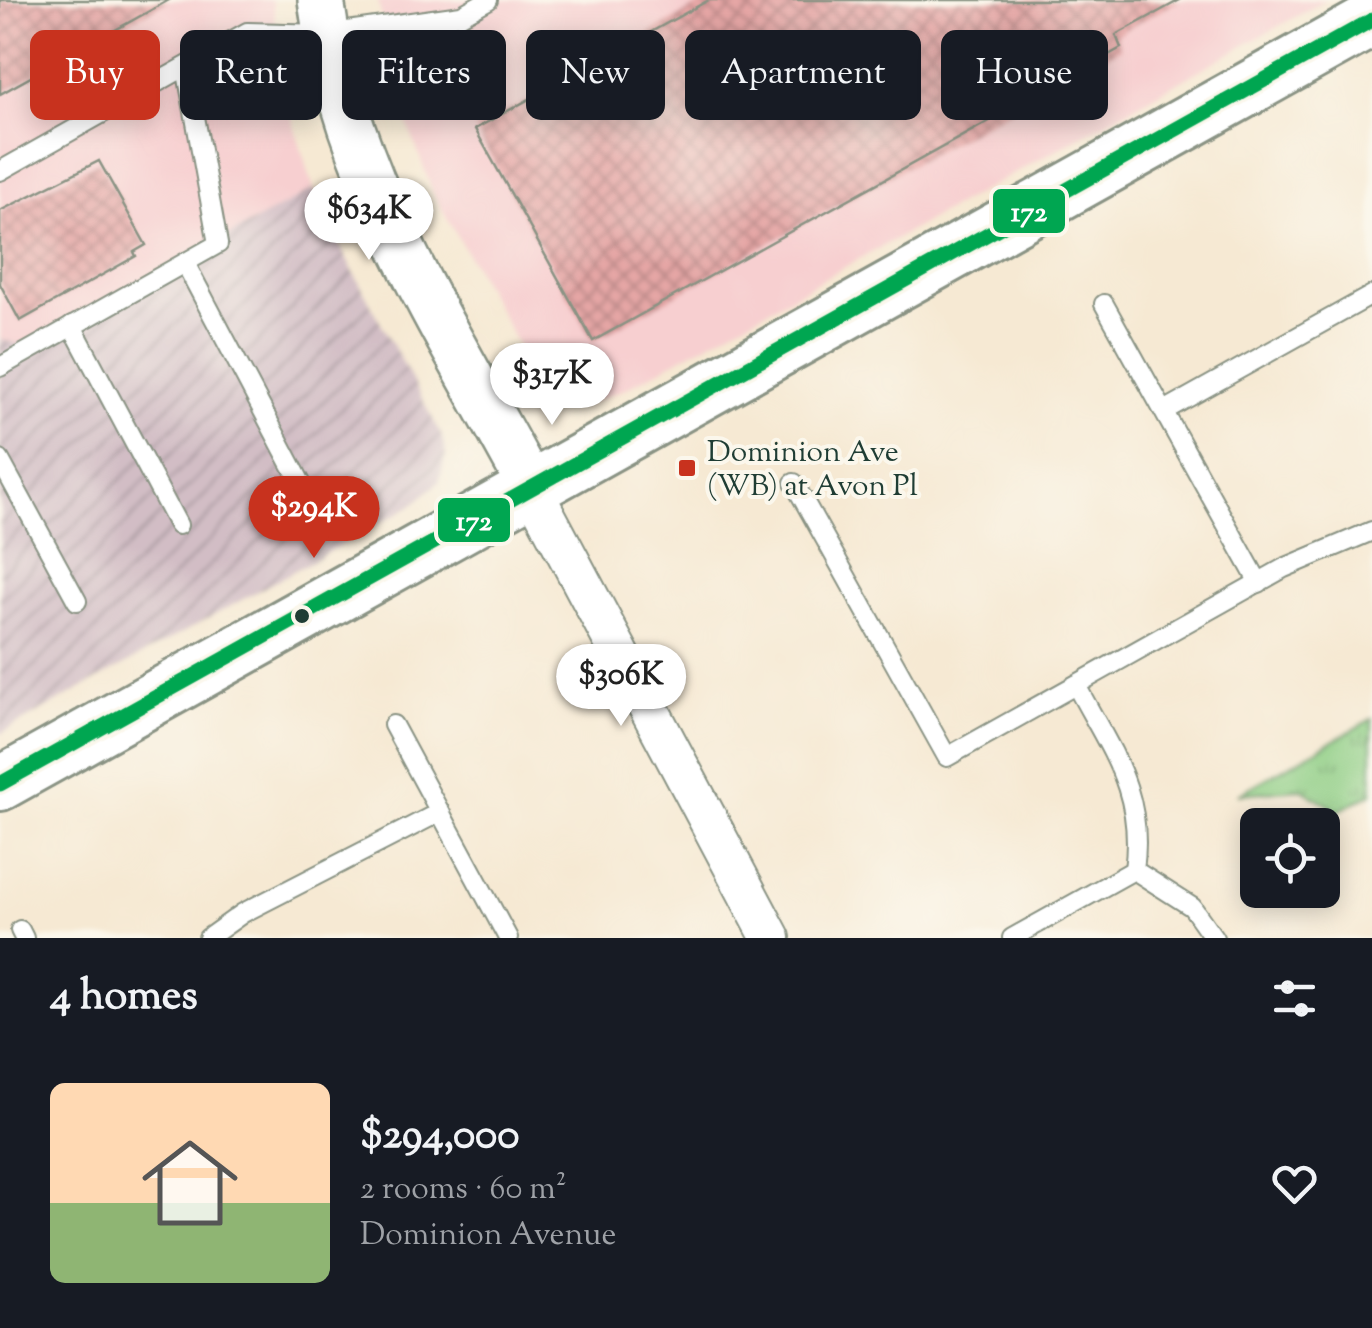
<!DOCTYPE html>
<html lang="en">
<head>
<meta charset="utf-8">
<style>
  body { margin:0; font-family:"Sorts Mill Goudy",serif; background:#20242c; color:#f1f3f6; height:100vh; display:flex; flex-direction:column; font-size:38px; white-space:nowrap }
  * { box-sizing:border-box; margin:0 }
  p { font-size:32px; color:#9ea1a6 }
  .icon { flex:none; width:55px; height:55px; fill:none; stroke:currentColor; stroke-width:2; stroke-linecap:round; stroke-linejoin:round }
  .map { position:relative; height:938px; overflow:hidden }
  .sheet { display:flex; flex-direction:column; background:#171b24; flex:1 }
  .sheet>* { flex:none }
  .top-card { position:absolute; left:30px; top:30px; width:1312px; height:90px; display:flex; gap:20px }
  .buttons { position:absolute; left:1240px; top:808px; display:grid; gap:20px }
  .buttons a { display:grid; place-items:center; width:100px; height:100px; border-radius:15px; background:#171b24; box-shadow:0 5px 25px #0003; font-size:50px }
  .price { position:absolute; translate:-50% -85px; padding:0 22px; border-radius:35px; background:#fff; color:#222; font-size:32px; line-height:65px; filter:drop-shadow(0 2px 5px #0008) }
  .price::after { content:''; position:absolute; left:50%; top:60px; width:30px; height:22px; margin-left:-15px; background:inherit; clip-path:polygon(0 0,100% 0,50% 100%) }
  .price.current { background:#c8321e; color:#fff }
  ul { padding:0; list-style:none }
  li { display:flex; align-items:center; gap:30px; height:250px; padding:0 50px }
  li span { display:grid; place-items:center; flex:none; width:280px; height:200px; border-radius:15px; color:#555 }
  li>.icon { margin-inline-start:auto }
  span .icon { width:120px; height:120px; fill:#fffc; stroke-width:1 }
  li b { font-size:42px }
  h2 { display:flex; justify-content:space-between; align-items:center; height:120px; padding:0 50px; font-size:42px }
  .tag { padding:0 35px; border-radius:15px; background:#171b24; box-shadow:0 5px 25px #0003; font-size:35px; line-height:90px }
  .tag.current { background:#c8321e; color:#fff }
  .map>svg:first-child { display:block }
</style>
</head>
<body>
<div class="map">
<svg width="1372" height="938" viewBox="0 0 1372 938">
  <defs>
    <pattern id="industrial-furrows" width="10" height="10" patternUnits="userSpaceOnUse" patternTransform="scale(2.5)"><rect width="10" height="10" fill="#d2bdc5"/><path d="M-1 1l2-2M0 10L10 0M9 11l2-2" fill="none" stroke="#aa9ba1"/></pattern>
    <pattern id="grass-tufts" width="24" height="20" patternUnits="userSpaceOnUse" patternTransform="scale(2.5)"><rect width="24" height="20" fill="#8ecd84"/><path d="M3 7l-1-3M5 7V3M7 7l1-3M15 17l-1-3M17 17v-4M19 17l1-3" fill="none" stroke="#73a86d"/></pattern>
    <pattern id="building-cross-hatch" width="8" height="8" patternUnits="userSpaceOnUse" patternTransform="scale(2.5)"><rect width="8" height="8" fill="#e5a6a5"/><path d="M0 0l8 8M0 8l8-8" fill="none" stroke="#b98887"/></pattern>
  </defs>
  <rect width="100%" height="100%" fill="#fbf7ec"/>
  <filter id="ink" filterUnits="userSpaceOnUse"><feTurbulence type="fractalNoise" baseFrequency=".01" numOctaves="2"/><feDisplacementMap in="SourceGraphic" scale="20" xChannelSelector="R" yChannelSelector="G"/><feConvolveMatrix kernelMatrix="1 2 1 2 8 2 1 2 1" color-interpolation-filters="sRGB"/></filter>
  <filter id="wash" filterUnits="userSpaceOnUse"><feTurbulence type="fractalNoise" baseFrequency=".0048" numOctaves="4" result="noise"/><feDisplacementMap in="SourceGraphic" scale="40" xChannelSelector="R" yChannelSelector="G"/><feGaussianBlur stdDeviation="2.25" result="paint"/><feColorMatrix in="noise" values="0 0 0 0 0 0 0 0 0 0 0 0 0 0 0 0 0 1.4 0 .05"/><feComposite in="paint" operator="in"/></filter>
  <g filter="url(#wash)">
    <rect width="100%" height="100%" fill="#f6e9d3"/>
    <!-- built -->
    <g fill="#f7cfd0">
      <path d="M0,0H272L287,103L314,189L41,339L23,345L0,339Z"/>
      <path d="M378,0H1326L623,390L581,406L552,396L539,383L433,193L397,95Z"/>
    </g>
    <!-- industrial -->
    <path fill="url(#industrial-furrows)" d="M314,189L345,256L441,434L446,454L439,482L411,506L0,734V339L23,345L41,339Z"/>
    <!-- grass -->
    <path fill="url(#grass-tufts)" stroke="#56855c" stroke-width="2.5" d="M1372,719V793L1338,811L1302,789L1238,794Z"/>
    <g id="blocks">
      <!-- building -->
      <g fill="url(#building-cross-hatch)">
        <path d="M0,0H169L0,94Z"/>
        <path d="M709,0H1180L1116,35L1121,48L593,341L475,129Z"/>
        <path d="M99,161L146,245L134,252L136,256L20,321L0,284V211Z"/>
      </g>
    </g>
  </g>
  <g filter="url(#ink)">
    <use href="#blocks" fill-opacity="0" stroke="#8a9384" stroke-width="2.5"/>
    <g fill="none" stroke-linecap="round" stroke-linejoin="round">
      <!-- service casing -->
      <g stroke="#8a9384" stroke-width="22">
        <g id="service">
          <path d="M0,171L247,32L326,34L461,15L488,0"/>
          <path d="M185,263L301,483"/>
          <path d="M1104,304L1259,583"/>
          <path d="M72,326L178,525"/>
          <path d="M0,367L218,244L186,67"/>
          <path d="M1164,411L1372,295"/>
          <path d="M0,460L77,601"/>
          <path d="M794,483L947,757L1284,568L1372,531"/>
          <path d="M1076,685C1110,750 1145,792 1134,870"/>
          <path d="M393,725L508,938"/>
          <path d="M1134,870L1192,907L1214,938"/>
          <path d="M20,930L24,938"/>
          <path d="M208,938L243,913L440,812"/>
          <path d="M1012,938L1134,870"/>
        </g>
      </g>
      <!-- minor casing -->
      <g stroke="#8a9384" stroke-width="42">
        <path id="minor" d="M531,487L771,938"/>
      </g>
      <!-- tertiary casing -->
      <g stroke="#8a9384" stroke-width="50">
        <path id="tertiary" d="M321,0C345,178 448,332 531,487"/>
      </g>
      <!-- secondary casing -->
      <g stroke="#8a9384" stroke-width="58">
        <path id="secondary" d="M0,784L1372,20"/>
      </g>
      <!-- service -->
      <use href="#service" stroke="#fff" stroke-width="18"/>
      <!-- minor -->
      <use href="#minor" stroke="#fff" stroke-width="38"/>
      <!-- tertiary -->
      <use href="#tertiary" stroke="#fff" stroke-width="45"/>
      <!-- secondary -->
      <use href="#secondary" stroke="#fff" stroke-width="52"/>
      <!-- bus-1 casing -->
      <g stroke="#fbf7ec" stroke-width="22">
        <path id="bus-1" d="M0,784L1372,20"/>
      </g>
      <!-- bus-1 -->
      <use href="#bus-1" stroke="#00a651" stroke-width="15"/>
    </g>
  </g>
  <!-- markers -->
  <rect fill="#c8321e" stroke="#fbf7ec" stroke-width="4" x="677" y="458" width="20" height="20" rx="5"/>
  <circle fill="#1f3d34" stroke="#fbf7ec" stroke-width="4" cx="302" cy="616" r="9"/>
  <g text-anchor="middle" stroke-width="8" stroke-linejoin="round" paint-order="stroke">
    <!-- poi labels -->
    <g font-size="30" fill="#1f3d34" stroke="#fbf7ec" text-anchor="start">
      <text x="707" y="461">Dominion Ave<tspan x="707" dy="34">(WB) at Avon Pl</tspan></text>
    </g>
  </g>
  <g stroke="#fbf7ec" stroke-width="4">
    <rect x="991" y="187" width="76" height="48" rx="10" fill="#00a651"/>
    <rect x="436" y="496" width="76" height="48" rx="10" fill="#00a651"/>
  </g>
  <g font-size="28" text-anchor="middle" font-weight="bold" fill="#fff">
    <text x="1029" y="221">172</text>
    <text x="474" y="530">172</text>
  </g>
</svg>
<div class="buttons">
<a><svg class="icon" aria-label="locate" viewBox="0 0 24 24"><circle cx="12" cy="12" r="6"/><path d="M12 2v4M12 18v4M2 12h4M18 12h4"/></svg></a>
</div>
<b class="price" style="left:369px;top:263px">$634K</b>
<b class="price" style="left:552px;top:428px">$317K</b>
<b class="price current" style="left:314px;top:561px">$294K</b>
<b class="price" style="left:621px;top:729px">$306K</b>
<div class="top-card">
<a class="tag current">Buy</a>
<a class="tag">Rent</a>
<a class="tag">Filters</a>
<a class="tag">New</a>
<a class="tag">Apartment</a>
<a class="tag">House</a>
</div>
</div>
<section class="sheet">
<h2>4 homes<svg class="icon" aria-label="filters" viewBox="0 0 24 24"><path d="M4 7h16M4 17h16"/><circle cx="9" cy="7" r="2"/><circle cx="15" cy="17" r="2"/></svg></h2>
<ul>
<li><span style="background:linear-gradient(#ffd9b3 60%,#8fb573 0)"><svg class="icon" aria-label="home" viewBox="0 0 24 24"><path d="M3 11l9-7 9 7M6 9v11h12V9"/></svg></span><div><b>$294,000</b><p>2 rooms · 60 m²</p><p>Dominion Avenue</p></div><svg class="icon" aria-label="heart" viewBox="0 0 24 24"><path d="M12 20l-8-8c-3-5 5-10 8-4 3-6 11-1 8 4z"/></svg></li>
</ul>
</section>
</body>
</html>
